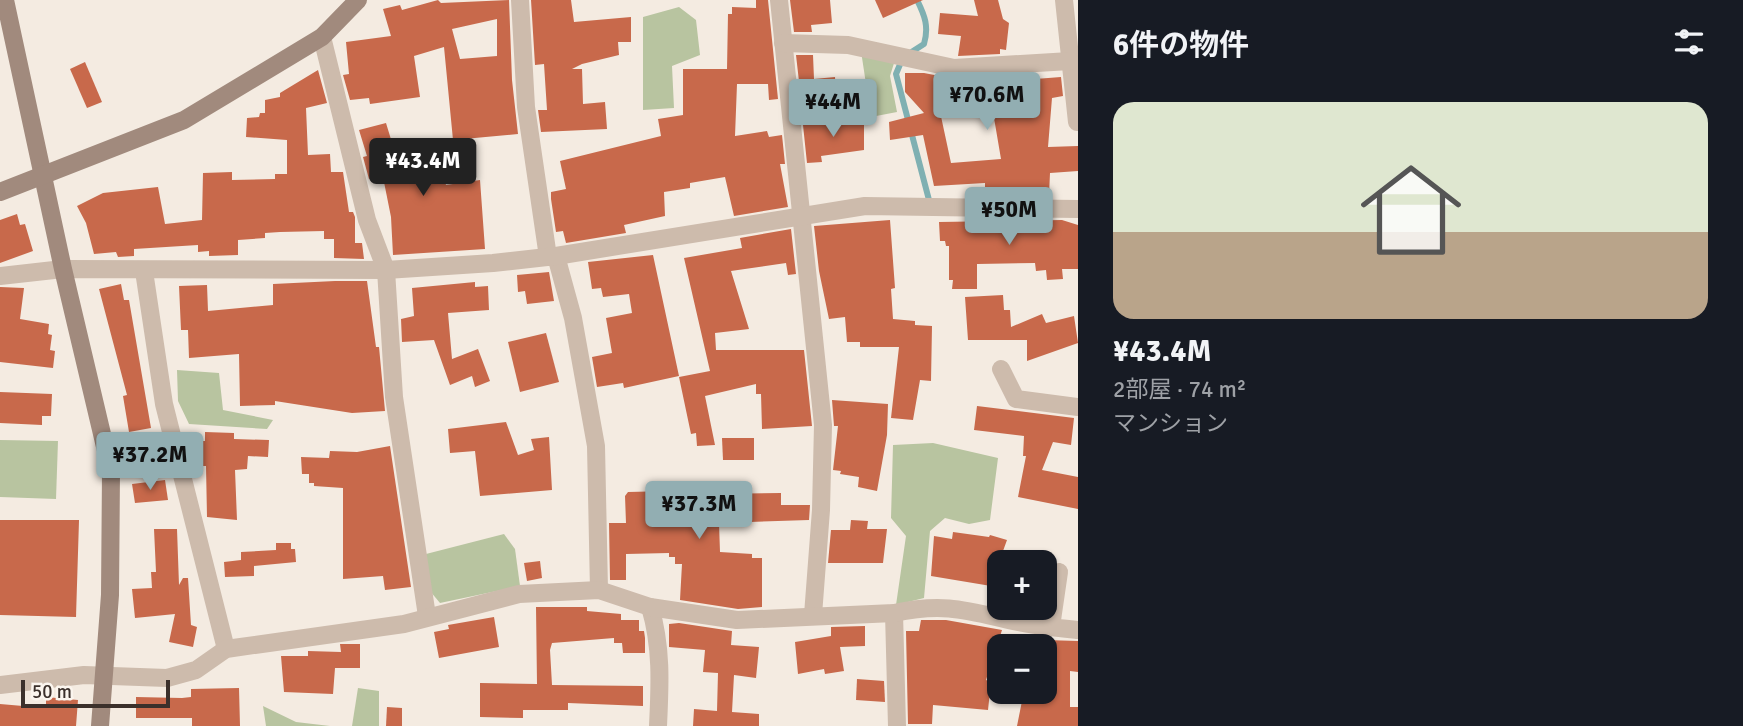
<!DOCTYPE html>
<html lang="ja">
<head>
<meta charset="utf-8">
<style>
  body { margin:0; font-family:Signika,"Noto Sans JP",sans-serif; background:#20242c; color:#f1f3f6; height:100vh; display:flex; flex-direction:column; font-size:26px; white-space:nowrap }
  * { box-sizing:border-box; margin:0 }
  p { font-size:23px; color:#9ea1a6 }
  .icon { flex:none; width:38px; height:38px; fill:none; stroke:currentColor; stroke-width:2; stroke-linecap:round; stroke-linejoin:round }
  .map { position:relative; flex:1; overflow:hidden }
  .sheet { display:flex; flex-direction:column; background:#171b24; width:665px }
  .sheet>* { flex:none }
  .controls { position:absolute; left:987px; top:550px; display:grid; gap:14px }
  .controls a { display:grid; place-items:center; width:70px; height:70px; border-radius:14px; background:#171b24; box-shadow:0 2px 5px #0004; font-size:35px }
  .scale { position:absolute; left:21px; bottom:18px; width:149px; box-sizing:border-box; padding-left:7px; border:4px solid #3b302b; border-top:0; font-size:19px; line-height:24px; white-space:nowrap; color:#3b302b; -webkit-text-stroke:5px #fbf5ee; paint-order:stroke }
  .price { position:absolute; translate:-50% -60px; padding:0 16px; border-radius:7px; background:#92aeb2; color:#111; font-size:23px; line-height:46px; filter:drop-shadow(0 2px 4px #0008) }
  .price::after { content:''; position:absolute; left:50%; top:42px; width:21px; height:16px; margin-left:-10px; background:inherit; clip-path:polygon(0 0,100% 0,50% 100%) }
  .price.on { background:#222; color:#fff }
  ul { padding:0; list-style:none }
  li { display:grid; align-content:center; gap:14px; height:371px; padding:0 35px }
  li+li { border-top:2px solid #363941 }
  li span { display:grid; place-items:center; height:217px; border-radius:21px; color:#555 }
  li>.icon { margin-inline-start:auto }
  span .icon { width:126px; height:126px; fill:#fffc; stroke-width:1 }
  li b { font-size:30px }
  h2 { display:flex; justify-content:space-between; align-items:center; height:84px; padding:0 35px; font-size:30px }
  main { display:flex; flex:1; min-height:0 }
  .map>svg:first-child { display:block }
</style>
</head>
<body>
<main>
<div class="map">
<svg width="1078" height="726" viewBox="0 0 1078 726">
  <rect width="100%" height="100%" fill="#f4ebe1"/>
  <!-- green -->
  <g fill="#b8c4a0">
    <path d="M679,7L696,20L700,55L672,66L674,108L643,110V17Z"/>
    <path d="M861,51L895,60L890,76L897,112L871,117Z"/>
    <path d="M177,370L219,373L223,410L273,420L267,429L189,424L178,401Z"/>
    <path d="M0,440L58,441L56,499L0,497Z"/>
    <path d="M933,443L998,458L990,520L969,524L945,518L930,531L924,598L896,605L906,536L891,518L893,445Z"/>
    <path d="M504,534L515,549L520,586L440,603L430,591L426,554Z"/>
    <path d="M358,688L379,691V726H352Z"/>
    <path d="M263,706L296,722L330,726H266Z"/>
  </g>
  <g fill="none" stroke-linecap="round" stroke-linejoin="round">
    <!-- stream -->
    <g stroke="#7fb0b2" stroke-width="6">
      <path d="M910,53L924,44C929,27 925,16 917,0"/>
      <path d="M901,62L896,74L929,200"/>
    </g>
  </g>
  <!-- building -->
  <g fill="#c8694b" fill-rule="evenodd">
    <path d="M438,0L441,3L509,0L512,80L518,134L453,140L444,47L414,56L420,97L370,104L369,98L350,100L343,75L349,74L346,42L391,36L383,9L400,5L402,10ZM497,19V56L460,59L452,29Z"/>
    <path d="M531,0H571L574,22L631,17V42H618L619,55L582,64L572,69H582L583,104L605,102L607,129L541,132L538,110H547L544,64L535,65Z"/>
    <path d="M756,0H768L778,99L769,100L768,84H737L735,136L767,131L769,137L782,135L785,164H780L788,207L734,216L725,177L690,183V188L664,192L665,216L624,225L626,233L566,243L563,231L556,232L551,199V192L566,189L560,161L661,136L658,119L683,115V69H727L728,14H732V7L756,8Z"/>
    <path d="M790,0H830L832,23L811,25L812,32H794Z"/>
    <path d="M875,0H923L883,18Z"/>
    <path d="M974,0H998L1003,19L1009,23L1006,50L1000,49V54L958,56L961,36L938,34L940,13L978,16Z"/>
    <path d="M796,55H813L814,79L835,77L836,97L801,99Z"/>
    <path d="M85,62L102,102L87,108L70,69Z"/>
    <path d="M318,70L327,103L306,108L308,155L330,154L331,172H343L349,212H353L355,217V243H362L364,259L334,258V239H324V231L280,232L265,233V238L238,240V255L209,256V251L198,252V245L134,249V256L118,257L116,252L94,254L86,223L77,206L103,193L158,187L165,224L202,220L203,173L232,172V180L275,179V174H287V140L246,137L247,118L259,117L260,113H265V100L280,97V93Z"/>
    <path d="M905,73H924L955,79L998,77V82L1061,77L1063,96L1052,98L1048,147L1078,146V171L1050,173L1049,195L985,192V183L934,186L923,135L890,140L889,122L924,113L905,92ZM939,107H975L976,112H993L1001,159L951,163Z"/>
    <path d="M836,119L837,125L864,120V150L821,156L822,162L807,163L803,125Z"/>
    <path d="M386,123L393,146L427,139L432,177L444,176L446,185L480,180L485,249L393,255L391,217L383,177L369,179L363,157L367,156L359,130Z"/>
    <path d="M17,214L20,225L25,224L33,251L0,263V220Z"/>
    <path d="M890,220L895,288L891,289L893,319L915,321V325L932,326L931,381L920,380L913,420L891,418L899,347H860V342H847L845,317L829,319L819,271L814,226Z"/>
    <path d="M1062,220L1078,225V269H1062L1063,279L1047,280L1046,270L1036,271L1035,263L977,264V289H952L953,280H949V246H946L945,241H940L939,222Z"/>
    <path d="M791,229L796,274L788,275L786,263L731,271L749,329L715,333L716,350H804L812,426L762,429L761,394H756V384L705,396L715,445L697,446L696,433L691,434L679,377L710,371L684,258L742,248L740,238Z"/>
    <path d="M653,255L679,376L624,388L623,383L597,387L592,357L612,353L606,318L632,313L629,294L603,297L601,288L592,289L588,262Z"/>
    <path d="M549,272L554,301L527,304L525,291L518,292L517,275Z"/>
    <path d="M335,281H367L376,347H379L385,411L352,413L275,401V405L240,406L239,354L189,358L188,330H181L179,286L207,285L208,311L273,305V284Z"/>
    <path d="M475,282V287L488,286L489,310L448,313L452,359L478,349L490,381L475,387L472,376L450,385L434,340L402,342L401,319L414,316L412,288Z"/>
    <path d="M121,284L124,300H129L151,428L129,432L123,396L127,395L99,289Z"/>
    <path d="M0,287L24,288L20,319L49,324L48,334L52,335L50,350L55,351L53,368L0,362Z"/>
    <path d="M1003,295L1004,310H1010L1011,327L1042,314L1046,323L1074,316L1078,343L1027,361V340H968L965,297Z"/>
    <path d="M546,333L559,382L520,392L508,342Z"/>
    <path d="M0,392L52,394L51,416H42V425L0,423Z"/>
    <path d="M832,400L888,404L887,435L877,491L858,487L859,477L840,474L841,471L833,470L838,426H834Z"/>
    <path d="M977,406L1074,418L1071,445L1053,442L1042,470L1078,477V509L1018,497L1026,456H1023L1024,436L974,430Z"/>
    <path d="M506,422L518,455L534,450L531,439L549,437L552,490L480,496L475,451L450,453L448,429Z"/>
    <path d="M205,432L234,433V439L269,440L268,457L248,456L247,469L235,470L237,520L207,517L206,466H200L199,441H205Z"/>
    <path d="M722,438H754V460H723Z"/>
    <path d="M390,446L411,587L385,590L383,576L343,579V488L314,486V483H309V474H302L301,457L329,458L330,451L357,452Z"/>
    <path d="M165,480L168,500L135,503L132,484Z"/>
    <path d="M711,490V494L781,493V505H810L809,520L719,523L720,552L752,554V558H762V607L738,609L680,600L682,564H675V557H669V553L626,554V580H610L609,523H626L625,496L628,492Z"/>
    <path d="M0,520H79L76,617L0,615Z"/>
    <path d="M851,520L868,521L867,529H887L883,563H828L831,530H850Z"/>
    <path d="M154,529H177L179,585L183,578H188L191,625L197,627L193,647L169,642L175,614L135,618L132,589L152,588L151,572H156Z"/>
    <path d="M953,532L989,537L990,535L1007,540L999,562L997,587L931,576L934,536L952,539Z"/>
    <path d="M276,543H291V549H295L296,562L254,566V576L225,577L224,562L241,560V552L276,550Z"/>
    <path d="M540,561L542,578L527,581L524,563Z"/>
    <path d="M536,607H587V611L621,614V620H639V631H644L645,638V653H623L622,643H614V638L552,643L550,650L552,685L643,686V706L568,703V710H523V718L480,717V683L537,684Z"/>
    <path d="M494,617L499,647L439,658L434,632L449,629L448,625Z"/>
    <path d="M921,620H946L1002,630L986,680L991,682L988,710L933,705L932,724H908L906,631H919Z"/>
    <path d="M679,623L732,631L731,645L759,647L756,678L734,675L732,712L759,714V726H693L694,709L717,711L718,673L703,672L705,650L669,647V624Z"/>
    <path d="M865,626V646L840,647L844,671L825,674L824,669L798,674L795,642L831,636V627Z"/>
    <path d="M1045,640L1078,641V672L1070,671V707H1078V726H1017L1024,691H1045Z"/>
    <path d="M340,644H360V668H335L333,694L284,692L281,656H308V651L341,652Z"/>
    <path d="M857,679L884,681L885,702L856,700Z"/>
    <path d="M239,688L240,726H192V718H136V697L182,698L191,697V689Z"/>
    <path d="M46,697L78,700L76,726H0V704L46,708Z"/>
    <path d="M387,707L402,708V726H386Z"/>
  </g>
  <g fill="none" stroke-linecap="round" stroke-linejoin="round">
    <!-- street -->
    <g stroke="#cdbbac" stroke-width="18">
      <path d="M520,0L526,107L548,257"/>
      <path d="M779,0L823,425L821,510L813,615"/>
      <path d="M1064,0L1077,122"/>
      <path d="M322,37L367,220L386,270L394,397L427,616"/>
      <path d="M783,43L848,45L954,68L1070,61"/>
      <path d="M556,256L573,318L596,446L599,590"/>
      <path d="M144,271L164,404L226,649"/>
      <path d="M0,276L63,269L386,270L493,263L556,256L865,206L1078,209"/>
      <path d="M1001,369L1016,399L1078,407"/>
      <path d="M650,607C662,647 660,685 658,726"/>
      <path d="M894,613L897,726"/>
      <path d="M1051,627L1059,572"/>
      <path d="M0,685L84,675L167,678L196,670L226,649L404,624L519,594L599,590L650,607L737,620L894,613C946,602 968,611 1018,622C1037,626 1058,628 1078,630"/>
    </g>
    <!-- secondary -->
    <g stroke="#a18a7d" stroke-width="18">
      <path d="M5,0L63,269L111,472L110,595L100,726"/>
      <path d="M0,192L184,120L322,37L358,0"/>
    </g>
  </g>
</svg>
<div class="controls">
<a>+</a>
<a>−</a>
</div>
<div class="scale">50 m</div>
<b class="price" style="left:987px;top:132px">¥70.6M</b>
<b class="price" style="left:833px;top:139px">¥44M</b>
<b class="price on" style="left:423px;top:198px">¥43.4M</b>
<b class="price" style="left:1009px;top:247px">¥50M</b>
<b class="price" style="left:150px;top:492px">¥37.2M</b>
<b class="price" style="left:699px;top:541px">¥37.3M</b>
</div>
<section class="sheet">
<h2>6件の物件<svg class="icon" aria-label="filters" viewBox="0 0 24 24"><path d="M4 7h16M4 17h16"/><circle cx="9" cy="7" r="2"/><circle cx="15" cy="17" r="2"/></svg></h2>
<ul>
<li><span style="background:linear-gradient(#dfe7d0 60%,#b9a48a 0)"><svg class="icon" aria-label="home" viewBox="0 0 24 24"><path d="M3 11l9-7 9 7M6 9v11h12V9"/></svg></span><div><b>¥43.4M</b><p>2部屋 · 74 m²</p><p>マンション</p></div></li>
</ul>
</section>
</main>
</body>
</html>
